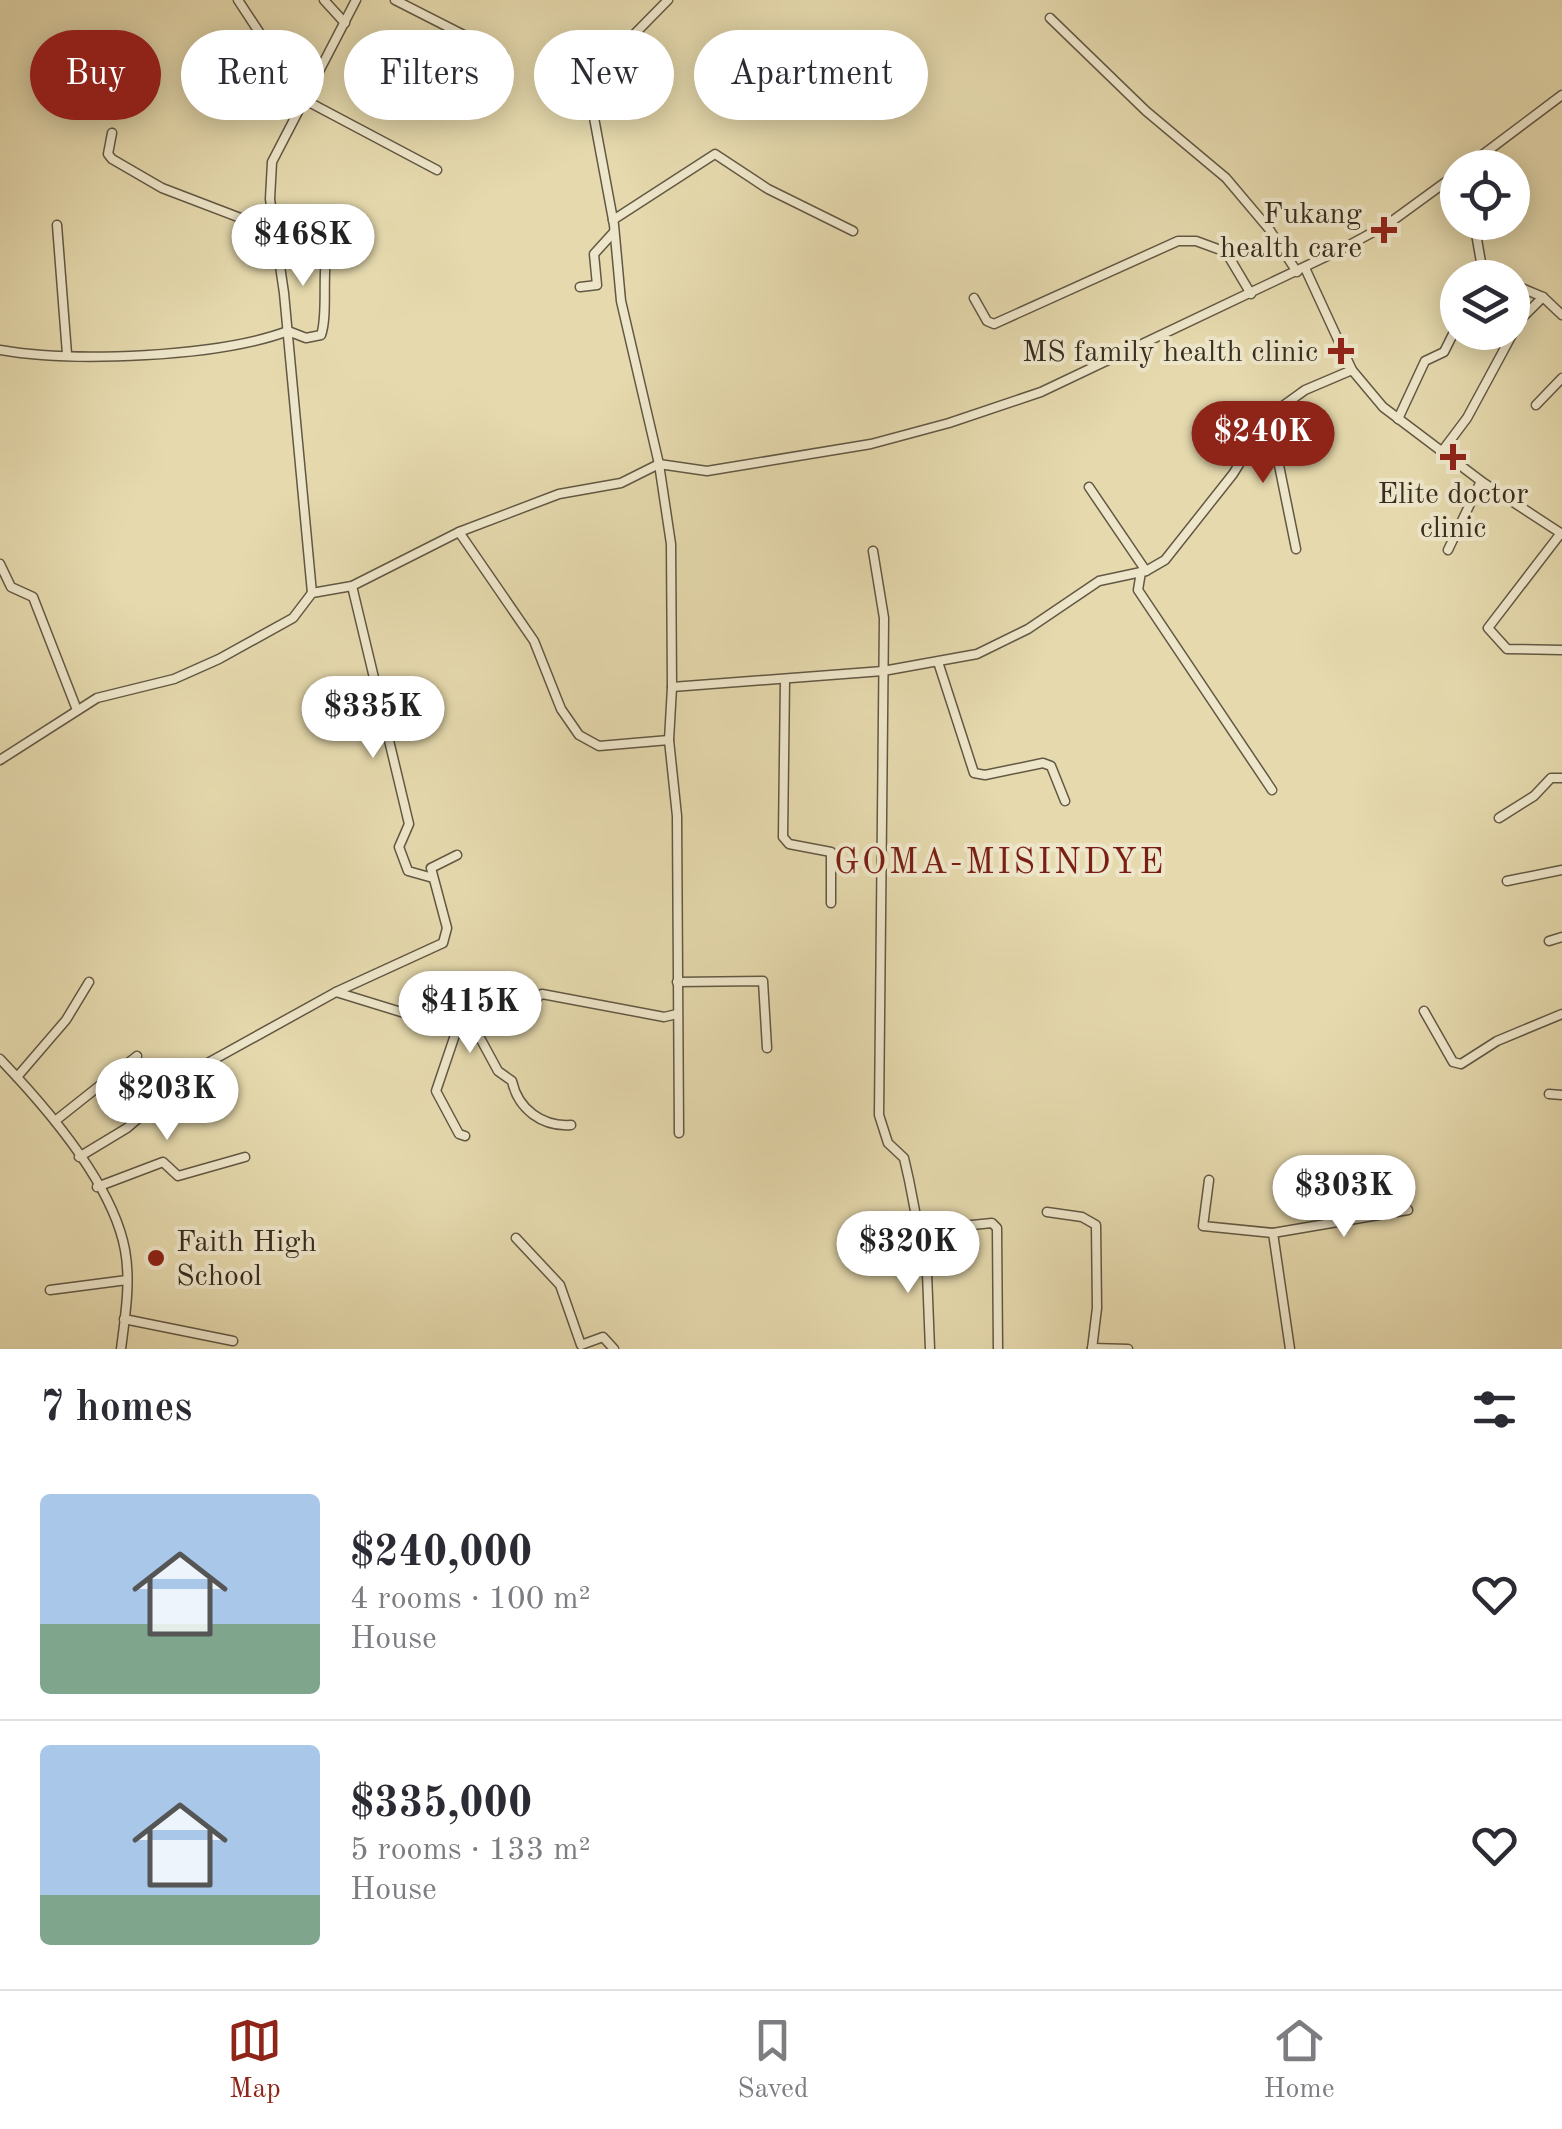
<!DOCTYPE html>
<html lang="en">
<head>
<meta charset="utf-8">
<style>
  body { margin:0; font-family:"Old Standard TT",serif; background:#f2f2f3; color:#2b2b33; height:100vh; display:flex; flex-direction:column; font-size:38px; white-space:nowrap }
  * { box-sizing:border-box; margin:0 }
  p { font-size:32px; color:#7c7c81 }
  .icon { flex:none; width:55px; height:55px; fill:none; stroke:currentColor; stroke-width:2; stroke-linecap:round; stroke-linejoin:round }
  .map { position:relative; height:1349px; overflow:hidden }
  .panel { display:flex; flex-direction:column; background:#fff; flex:1 }
  .panel>* { flex:none }
  .guide { position:absolute; left:30px; top:30px; width:1000px; height:90px; display:flex; gap:20px }
  .fabs { position:absolute; left:1440px; top:150px; display:grid; gap:20px }
  .fabs a { display:grid; place-items:center; width:90px; height:90px; border-radius:50%; background:#fff; box-shadow:0 5px 25px #0003; font-size:50px }
  .price { position:absolute; translate:-50% -85px; padding:0 22px; border-radius:35px; background:#fff; color:#222; font-size:32px; line-height:65px; filter:drop-shadow(0 2px 5px #0008) }
  .price::after { content:''; position:absolute; left:50%; top:60px; width:30px; height:22px; margin-left:-15px; background:inherit; clip-path:polygon(0 0,100% 0,50% 100%) }
  .price.current { background:#8f2418; color:#fff }
  ul { padding:0; list-style:none }
  li { display:flex; align-items:center; gap:30px; height:250px; padding:0 40px }
  li+li { border-top:2px solid #e1e1e2 }
  li span { display:grid; place-items:center; flex:none; width:280px; height:200px; border-radius:10px; color:#555 }
  li>.icon { margin-inline-start:auto }
  span .icon { width:120px; height:120px; fill:#fffc; stroke-width:1 }
  li b { font-size:42px }
  h2 { display:flex; justify-content:space-between; align-items:center; height:120px; padding:0 40px; font-size:42px }
  .chip { padding:0 35px; border-radius:45px; background:#fff; box-shadow:0 5px 25px #0003; font-size:35px; line-height:90px }
  .chip.current { background:#8f2418; color:#fff }
  .tab-bar { display:flex; justify-content:space-around; align-items:center; height:140px; border-top:2px solid #e1e1e2; background:#fff; font-size:28px; color:#7c7c81 }
  .tab-bar a { display:grid; justify-items:center; gap:5px }
  .tab-bar .current { color:#8f2418 }
  .map>svg:first-child { display:block }
</style>
</head>
<body>
<div class="map">
<svg width="1562" height="1349" viewBox="0 0 1562 1349">
  <rect width="100%" height="100%" fill="#e5d9ad"/>
  <filter id="stains"><feTurbulence type="fractalNoise" baseFrequency=".002" numOctaves="4"/><feColorMatrix values="0 0 0 0 .2 0 0 0 0 .09 0 0 0 0 .02 0 0 0 .5 -.17"/></filter>
  <radialGradient id="worn" r=".72"><stop offset=".6" stop-color="#630" stop-opacity="0"/><stop offset="1" stop-color="#630" stop-opacity=".3"/></radialGradient>
  <g fill="none" stroke-linecap="round" stroke-linejoin="round">
    <!-- minor casing -->
    <g stroke="#625843" stroke-width="11">
      <g id="minor">
        <path d="M238,0L303,99L437,170"/>
        <path d="M324,0L345,23"/>
        <path d="M395,0L503,55"/>
        <path d="M668,0L606,63L592,107L614,225L621,301L659,464L671,544L672,687L883,671L977,654L1028,629L1099,581L1146,571L1165,560L1233,474L1269,416L1305,390L1352,370"/>
        <path d="M1050,18L1146,111L1226,178L1269,229L1297,272"/>
        <path d="M112,133L108,154L112,159L162,188L277,232"/>
        <path d="M1465,168L1562,95"/>
        <path d="M613,220L715,154L768,189L853,231"/>
        <path d="M1474,222L1482,268L1496,278"/>
        <path d="M57,225L67,354"/>
        <path d="M1305,268L1352,370L1383,407L1481,481L1562,534"/>
        <path d="M1512,284L1543,297L1562,315"/>
        <path d="M580,287L597,285L594,254L614,232"/>
        <path d="M974,298L987,321L994,324L1178,241H1196L1226,252L1251,294"/>
        <path d="M0,350C73,363 218,357 288,331L306,338L321,335C328,316 322,276 327,248"/>
        <path d="M1536,405L1562,378"/>
        <path d="M1269,416L1296,549"/>
        <path d="M1398,419L1425,361L1444,352L1458,324"/>
        <path d="M1443,450L1467,418L1520,320L1543,297"/>
        <path d="M1089,487L1146,571"/>
        <path d="M459,532L534,641L561,709L579,735L599,746L669,740"/>
        <path d="M1561,533L1488,628L1507,649L1562,650"/>
        <path d="M1448,550L1481,481"/>
        <path d="M873,551L884,618L879,1115L888,1143L904,1158L909,1180L927,1273L930,1349"/>
        <path d="M0,564L11,587L33,597L77,710"/>
        <path d="M1141,572L1138,590L1272,790"/>
        <path d="M352,586L409,824L399,847L408,871L433,878"/>
        <path d="M312,593L284,293L270,199L272,162L356,0"/>
        <path d="M939,665L974,773L985,775L1043,763L1051,766L1065,801"/>
        <path d="M785,679L783,837L789,844L831,852V903"/>
        <path d="M672,687L669,740L677,816L679,1133"/>
        <path d="M0,760L97,698L174,679L219,659L293,618L312,593L352,586L459,532L559,494L621,483L659,464L707,471L871,444L949,423L1041,392L1342,249L1388,224L1458,173"/>
        <path d="M1499,818L1534,796L1551,778H1562"/>
        <path d="M1507,881L1562,870"/>
        <path d="M1549,941L1562,937"/>
        <path d="M677,982L763,981L767,1048"/>
        <path d="M336,992L479,1036L498,1071L512,1081C518,1109 542,1127 571,1125"/>
        <path d="M1424,1011L1453,1062L1461,1064L1497,1041L1562,1014"/>
        <path d="M457,1029L436,1091L459,1134L465,1136"/>
        <path d="M467,1032L515,1014L542,994L664,1017L677,1014"/>
        <path d="M0,1059C45,1106 113,1184 125,1250C131,1282 125,1317 121,1349"/>
        <path d="M17,1077L66,1020L89,982"/>
        <path d="M1549,1094L1562,1095"/>
        <path d="M55,1121L137,1056"/>
        <path d="M79,1157L127,1128L195,1070L336,992L443,943L447,928L431,868L457,855"/>
        <path d="M1209,1180L1203,1226L1273,1233L1290,1349"/>
        <path d="M97,1187L163,1162L178,1176L245,1157"/>
        <path d="M1047,1212L1082,1217L1096,1225L1097,1308L1092,1349"/>
        <path d="M1273,1233L1408,1210"/>
        <path d="M516,1238L560,1285L581,1345L603,1337L614,1349"/>
        <path d="M922,1245L962,1226L992,1223L997,1228L998,1349"/>
        <path d="M50,1290L127,1280"/>
        <path d="M124,1319L233,1341"/>
        <path d="M1092,1348L1128,1349"/>
      </g>
    </g>
    <!-- minor -->
    <use href="#minor" stroke="#eee6ca" stroke-width="8"/>
  </g>
  <!-- markers -->
  <g fill="#8f2418" stroke="#eee6ca" stroke-width="4">
    <path d="M1379 215h10v10h10v10h-10v10h-10v-10h-10v-10h10z"/>
    <path d="M1336 336h10v10h10v10h-10v10h-10v-10h-10v-10h10z"/>
    <path d="M1448 442h10v10h10v10h-10v10h-10v-10h-10v-10h10z"/>
    <circle cx="156" cy="1258" r="10"/>
  </g>
  <g text-anchor="middle" stroke-width="8" stroke-linejoin="round" paint-order="stroke">
    <!-- poi labels -->
    <g font-size="30" fill="#372d20" stroke="#eee6ca" text-anchor="end">
      <text x="1362" y="223">Fukang<tspan x="1362" dy="34">health care</tspan></text>
      <text x="1318" y="361">MS family health clinic</text>
      <text x="1453" y="503" text-anchor="middle">Elite doctor<tspan x="1453" dy="34">clinic</tspan></text>
      <text x="176" y="1251" text-anchor="start">Faith High<tspan x="176" dy="34">School</tspan></text>
    </g>
    <!-- quarter labels -->
    <g font-size="35" letter-spacing="2.5" fill="#7a1f14" stroke="#eee6ca">
      <text x="1000" y="873">GOMA-MISINDYE</text>
    </g>
  </g>
  <rect width="100%" height="100%" filter="url(#stains)"/>
  <rect width="100%" height="100%" fill="url(#worn)"/>
</svg>
<div class="fabs">
<a><svg class="icon" aria-label="locate" viewBox="0 0 24 24"><circle cx="12" cy="12" r="6"/><path d="M12 2v4M12 18v4M2 12h4M18 12h4"/></svg></a>
<a><svg class="icon" aria-label="layers" viewBox="0 0 24 24"><path d="M12 4l9 5-9 5-9-5zM3 14l9 5 9-5"/></svg></a>
</div>
<b class="price" style="left:303px;top:289px">$468K</b>
<b class="price current" style="left:1263px;top:486px">$240K</b>
<b class="price" style="left:373px;top:761px">$335K</b>
<b class="price" style="left:470px;top:1056px">$415K</b>
<b class="price" style="left:167px;top:1143px">$203K</b>
<b class="price" style="left:1344px;top:1240px">$303K</b>
<b class="price" style="left:908px;top:1296px">$320K</b>
<div class="guide">
<a class="chip current">Buy</a>
<a class="chip">Rent</a>
<a class="chip">Filters</a>
<a class="chip">New</a>
<a class="chip">Apartment</a>
</div>
</div>
<section class="panel">
<h2>7 homes<svg class="icon" aria-label="filters" viewBox="0 0 24 24"><path d="M4 7h16M4 17h16"/><circle cx="9" cy="7" r="2"/><circle cx="15" cy="17" r="2"/></svg></h2>
<ul>
<li><span style="background:linear-gradient(#a9c7e8 65%,#7fa58c 0)"><svg class="icon" aria-label="home" viewBox="0 0 24 24"><path d="M3 11l9-7 9 7M6 9v11h12V9"/></svg></span><div><b>$240,000</b><p>4 rooms · 100 m²</p><p>House</p></div><svg class="icon" aria-label="heart" viewBox="0 0 24 24"><path d="M12 20l-8-8c-3-5 5-10 8-4 3-6 11-1 8 4z"/></svg></li>
<li><span style="background:linear-gradient(#a9c7e8 75%,#7fa58c 0)"><svg class="icon" aria-label="home" viewBox="0 0 24 24"><path d="M3 11l9-7 9 7M6 9v11h12V9"/></svg></span><div><b>$335,000</b><p>5 rooms · 133 m²</p><p>House</p></div><svg class="icon" aria-label="heart" viewBox="0 0 24 24"><path d="M12 20l-8-8c-3-5 5-10 8-4 3-6 11-1 8 4z"/></svg></li>
</ul>
</section>
<nav class="tab-bar">
<a class="current"><svg class="icon" aria-label="map" viewBox="0 0 24 24"><path d="M3 6l6-2 6 2 6-2v14l-6 2-6-2-6 2zM9 4v14M15 6v14"/></svg>Map</a>
<a><svg class="icon" aria-label="saved" viewBox="0 0 24 24"><path d="M7 4h10v16l-5-4-5 4z"/></svg>Saved</a>
<a><svg class="icon" aria-label="home" viewBox="0 0 24 24"><path d="M3 11l9-7 9 7M6 9v11h12V9"/></svg>Home</a>
</nav>
</body>
</html>
